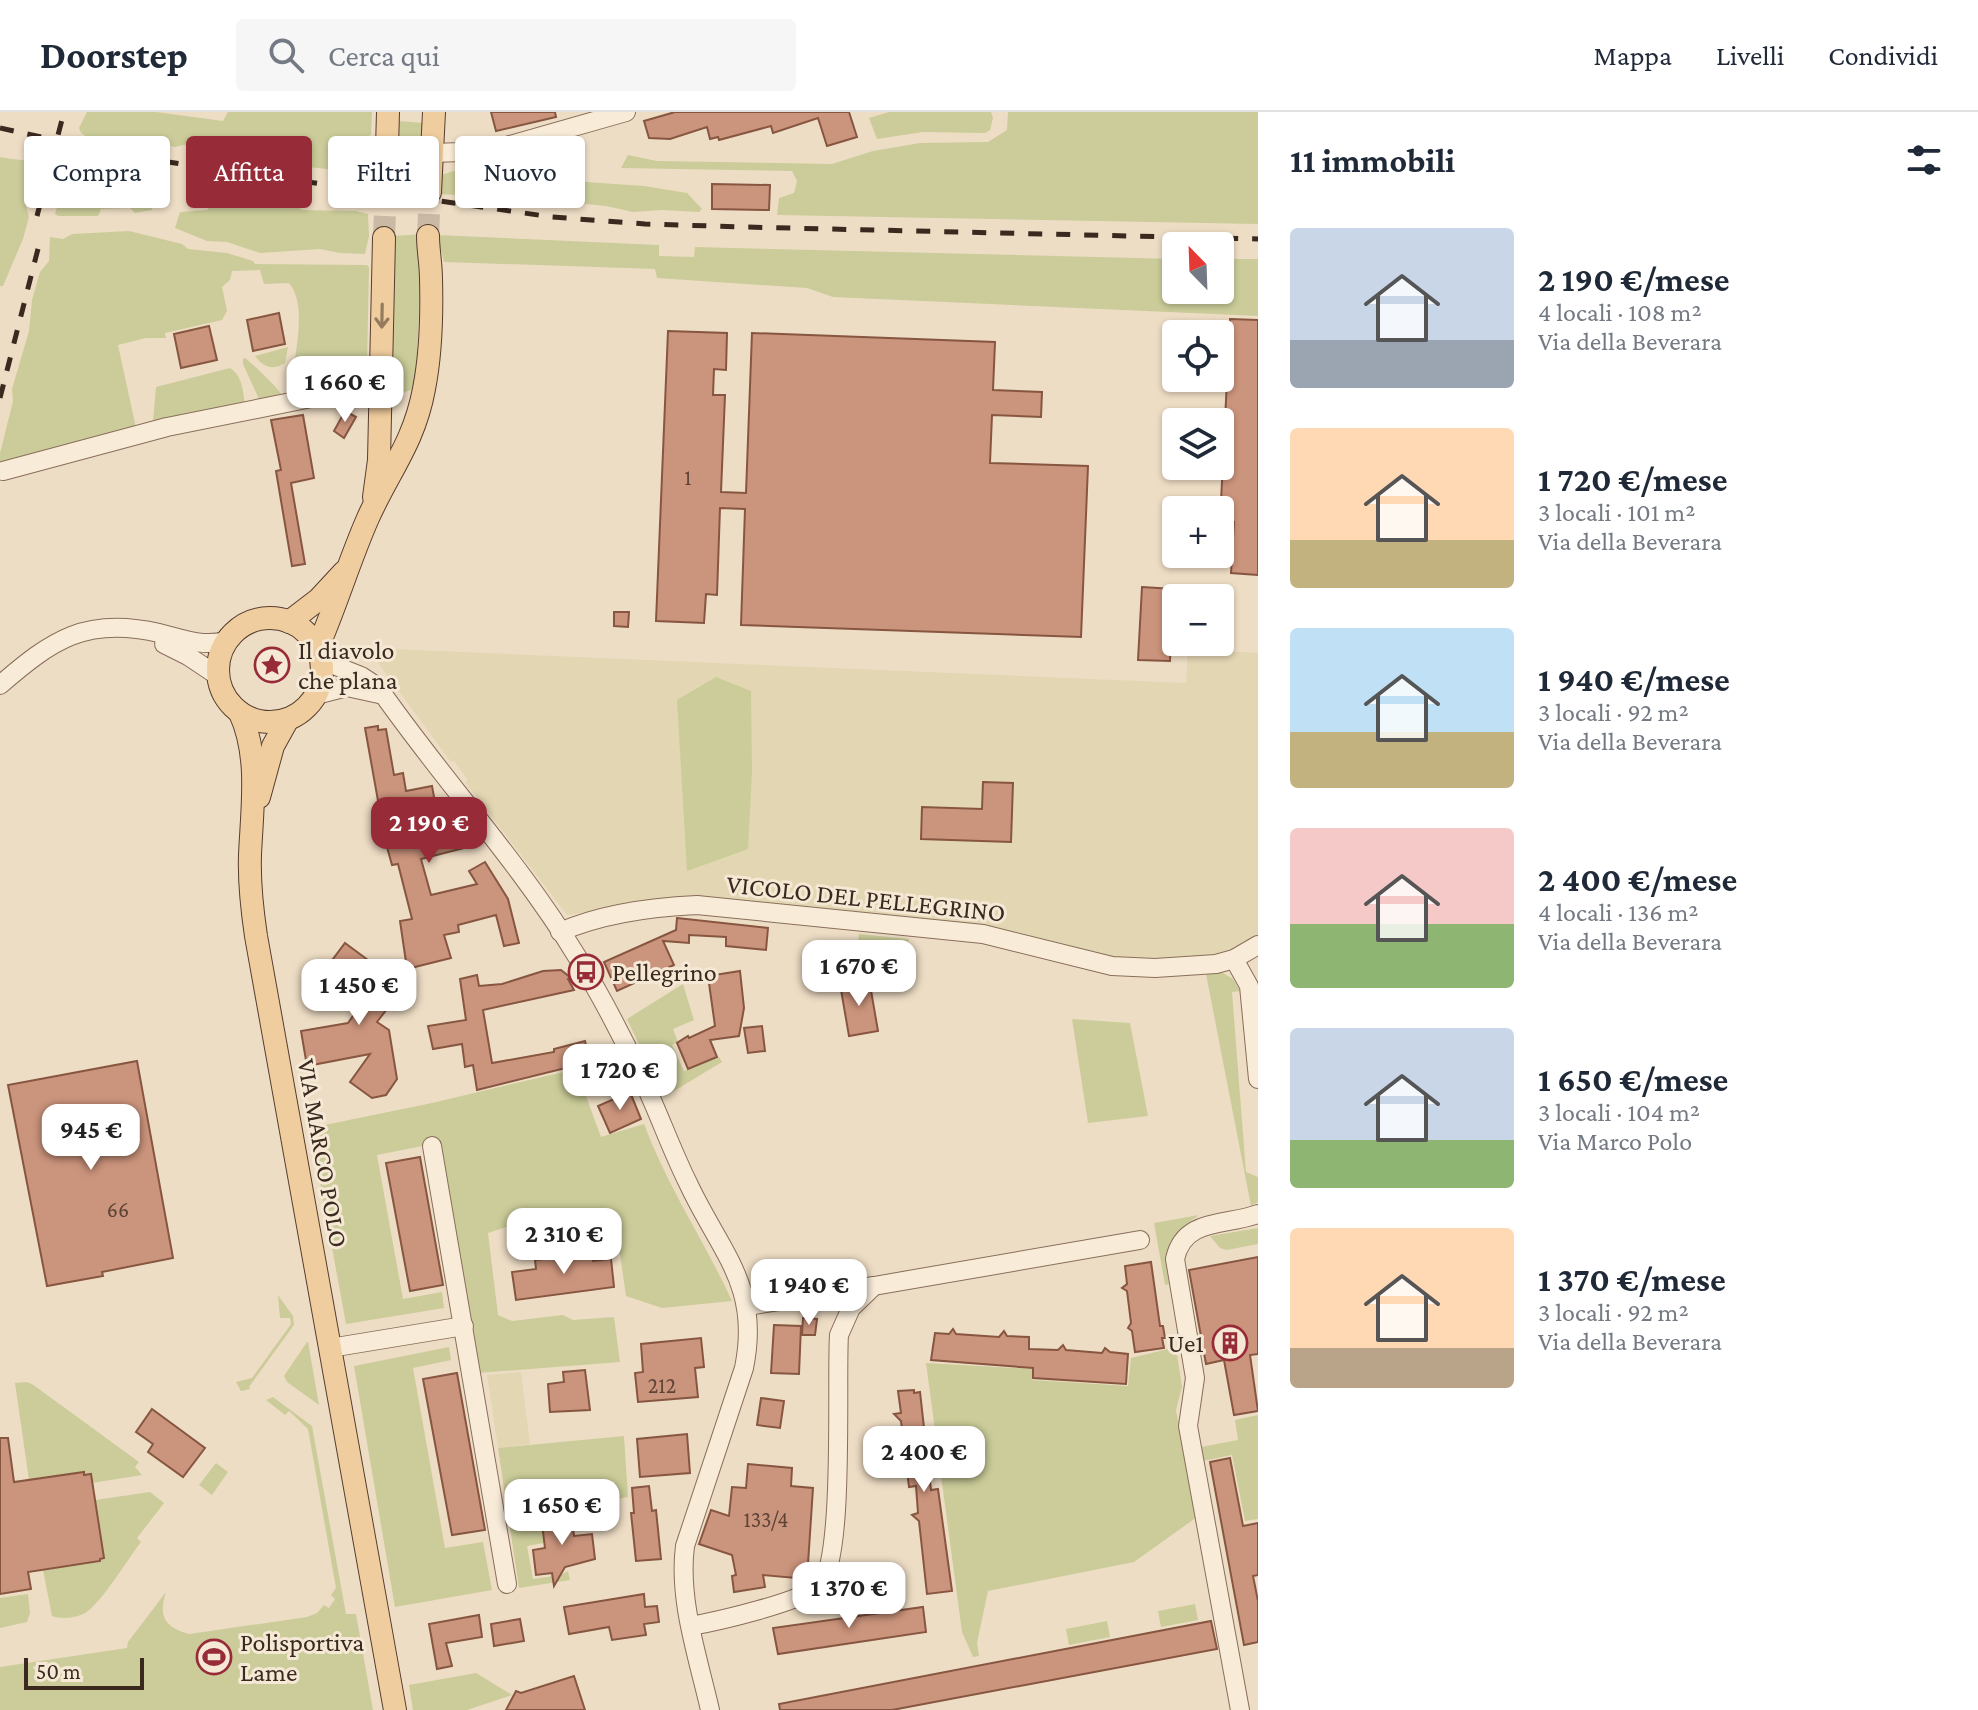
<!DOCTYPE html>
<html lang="it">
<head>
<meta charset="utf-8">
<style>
  body { margin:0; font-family:"Crimson Pro",serif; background:#f6f6f7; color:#1f2937; height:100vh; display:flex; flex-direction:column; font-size:30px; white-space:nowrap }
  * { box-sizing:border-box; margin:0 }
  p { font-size:26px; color:#747a83 }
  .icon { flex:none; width:44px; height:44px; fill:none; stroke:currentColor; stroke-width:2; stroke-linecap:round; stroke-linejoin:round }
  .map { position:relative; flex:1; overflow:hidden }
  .details { display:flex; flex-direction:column; background:#fff; width:720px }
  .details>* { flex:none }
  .hud { position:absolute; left:24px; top:24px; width:760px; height:72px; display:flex; gap:16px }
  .needle { width:52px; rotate:337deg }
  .tools { position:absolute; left:1162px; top:120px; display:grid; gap:16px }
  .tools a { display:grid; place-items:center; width:72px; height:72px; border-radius:8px; background:#fff; box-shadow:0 2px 6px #0004; font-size:40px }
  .scale { position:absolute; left:24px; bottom:20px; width:120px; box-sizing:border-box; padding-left:8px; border:4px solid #39291f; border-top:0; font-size:22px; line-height:28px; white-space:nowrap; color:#39291f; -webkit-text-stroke:6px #f5e8d5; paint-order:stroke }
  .price { position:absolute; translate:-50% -68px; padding:0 18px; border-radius:16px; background:#fff; color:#222; font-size:26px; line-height:52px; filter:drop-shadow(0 2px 4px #0008) }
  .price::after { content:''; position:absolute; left:50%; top:48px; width:24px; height:18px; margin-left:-12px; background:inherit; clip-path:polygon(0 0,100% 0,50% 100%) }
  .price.on { background:#972c38; color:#fff }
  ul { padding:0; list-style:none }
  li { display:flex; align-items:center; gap:24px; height:200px; padding:0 32px }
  li span { display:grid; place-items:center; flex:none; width:224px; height:160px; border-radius:8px; color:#555 }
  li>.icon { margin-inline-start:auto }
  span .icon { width:96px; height:96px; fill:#fffc; stroke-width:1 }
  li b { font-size:34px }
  h2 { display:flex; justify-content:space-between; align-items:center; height:96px; padding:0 32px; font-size:34px }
  .tag { padding:0 28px; border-radius:8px; background:#fff; box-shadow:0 2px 6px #0004; font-size:28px; line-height:72px }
  .tag.on { background:#972c38; color:#fff }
  header { display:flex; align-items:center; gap:48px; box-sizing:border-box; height:112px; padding:0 40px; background:#fff; border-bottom:2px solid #e0e1e3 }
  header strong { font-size:38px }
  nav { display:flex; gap:44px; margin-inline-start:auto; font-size:28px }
  .search { width:560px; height:72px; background:#f6f6f7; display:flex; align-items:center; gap:20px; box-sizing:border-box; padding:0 28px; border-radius:8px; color:#747a83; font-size:30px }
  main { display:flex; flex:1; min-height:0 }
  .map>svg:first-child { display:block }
</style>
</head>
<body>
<header>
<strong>Doorstep</strong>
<div class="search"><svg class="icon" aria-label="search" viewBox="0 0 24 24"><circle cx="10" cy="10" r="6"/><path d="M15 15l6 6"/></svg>Cerca qui</div>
<nav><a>Mappa</a><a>Livelli</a><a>Condividi</a></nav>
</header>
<main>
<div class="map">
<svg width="1258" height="1598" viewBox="0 0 1258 1598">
  <rect width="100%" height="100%" fill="#eeddc5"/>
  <!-- farmland -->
  <g fill="#e3d6b3">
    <path d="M367,536L1186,571L1188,537L1258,541V838L1207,847L1128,849L1040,830L649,791L567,803L465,670L468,668L454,649L451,650Z"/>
    <path d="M521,1260L530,1332L498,1336L487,1263Z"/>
  </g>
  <!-- green -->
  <g fill="#cbcc99">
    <path d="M87,0H156L223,9L228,0H372L371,23L366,25L370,63L360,64L335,58L264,50L202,38L188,32L175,35L154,30L87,25L81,21L79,16Z"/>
    <path d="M889,0H991L993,6L990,18L985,21L923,20L877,27L869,6Z"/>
    <path d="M1008,0H1258V112L777,103L779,86L794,81L797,69L792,59L621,56L628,43L657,49L832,52L873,39L920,31L988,30L1007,18Z"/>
    <path d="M398,9L424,11V81L395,73Z"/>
    <path d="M0,45C14,48 27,47 40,53L24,86L29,105L23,127L3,174H0Z"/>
    <path d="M69,53L73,58L77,55L83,57V65H95L103,62L116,66L113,71L102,72V91L136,88L142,93L153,92L152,98L135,101L130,96L101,97L98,104H58L55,102Z"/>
    <path d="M463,56H473L485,63L644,74L687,81L702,97L699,100L662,98L633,100L606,94L535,87L439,82L441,63Z"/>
    <path d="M223,82L275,93L295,92L302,98L356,99L368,102L369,124L365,142L340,141L320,137L260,141L227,130L207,129L175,116L180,100L207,98Z"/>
    <path d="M129,119L182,132L188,137L227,141L253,149L255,152L367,153L369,155L367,254L364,262L352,269L326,273L324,265L309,266V276L292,279C291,250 310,196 289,171L264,172L260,158L232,159L230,168L222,175L227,199L222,208L165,221L166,226H146L118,233L136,316L0,357V341L13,289L12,277L29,219L32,188L40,160L49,149L50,125L63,127L72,122Z"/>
    <path d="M423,122L416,264L411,278L399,282L390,274L393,124Z"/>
    <path d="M437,123L659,133V144L694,145L695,135L1176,147V178H1220V147H1258V204L833,185L807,176L657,166L655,157L444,150Z"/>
    <path d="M288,235L285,251C273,259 263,255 255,244Z"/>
    <path d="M245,246C252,251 279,277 281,282L259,287L243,252V247Z"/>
    <path d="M230,256C242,263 243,279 245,292L153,309L156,275Z"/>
    <path d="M716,565L751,579L752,660L748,737L687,759L677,588Z"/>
    <path d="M859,822L909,827L907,843L857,838Z"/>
    <path d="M1218,858L1233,867L1240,879L1232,880L1246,1060L1258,1065V1090L1251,1094L1206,862Z"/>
    <path d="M683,872L694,908L673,917L678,930L672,933L684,959L719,945L722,950L664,985L627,907Z"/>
    <path d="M1072,907L1130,911L1148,1004L1088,1011Z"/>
    <path d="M576,957L601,1025L644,1012C668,1076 704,1128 732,1189L662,1196L626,1184L614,1100L527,1108L488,1121L498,1203L512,1209L563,1203L573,1208L614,1205L620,1250L478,1261L438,1031L377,1043L403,1187L442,1180L444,1196L346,1212L310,1016L432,991Z"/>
    <path d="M1199,1103C1169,1124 1163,1134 1169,1172L1165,1173L1154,1111Z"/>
    <path d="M1258,1116V1132L1227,1138L1220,1136L1210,1124Z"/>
    <path d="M278,1183L293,1204L294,1213L249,1275L250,1277L241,1279L236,1270L252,1266L291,1212L290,1206H280Z"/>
    <path d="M307,1230H308L319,1293L287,1270L284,1264Z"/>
    <path d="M449,1235L451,1248L413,1256L445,1436L483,1430L492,1478L395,1495L354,1254Z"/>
    <path d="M1176,1235L1182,1275L1176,1298L1197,1405L1134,1450L988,1479L977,1531L979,1544L973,1545L962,1520L926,1251L1032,1257V1268L1128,1274L1131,1246Z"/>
    <path d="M26,1270L32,1272L139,1350L135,1355L142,1363L92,1371L91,1362L85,1363L83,1360L29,1368L15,1271Z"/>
    <path d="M273,1285L312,1314L346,1502H356L373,1598H0V1555L127,1536L128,1530L166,1480C159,1501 162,1515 189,1522L307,1505L317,1501L324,1493L329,1496L335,1487L331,1483L336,1476L308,1317L289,1299L285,1303L266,1288Z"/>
    <path d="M1258,1303V1407L1245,1409L1232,1343L1203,1349L1201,1335L1238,1328L1235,1308Z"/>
    <path d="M624,1324L628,1385L617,1387L614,1369L555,1377L557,1389L538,1393L544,1431L527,1434L533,1467L561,1463L568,1459L570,1468L519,1476L498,1336Z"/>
    <path d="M216,1351L228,1360L212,1383L199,1373Z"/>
    <path d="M150,1380L164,1391L137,1426L141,1430C127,1448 106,1484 89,1498C81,1506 62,1508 52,1504L43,1458L100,1449V1447L104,1446L95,1388Z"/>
    <path d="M28,1482L30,1501L27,1510L0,1516V1486Z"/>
    <path d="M1195,1492L1198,1508L1161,1515L1158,1499Z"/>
    <path d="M1107,1509L1110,1525L1069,1533L1066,1517Z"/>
    <path d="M476,1561L512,1583L467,1598H413L409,1573Z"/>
  </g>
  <!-- building -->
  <g fill="#cb947c" stroke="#875641" stroke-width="2">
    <path d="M491,0H555L556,5L496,19Z"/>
    <path d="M675,0H849L857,25L827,34L818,6L773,21L771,14L719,28L718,25L710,27L707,15L670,27L649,26L644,9Z"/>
    <path d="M130,71H153V90L102,92L101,72Z"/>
    <path d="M712,72L770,73L769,98L712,97Z"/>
    <path d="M279,201L285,232L253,239L247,208Z"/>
    <path d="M1230,207L1258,208V463L1231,461L1234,410H1220Z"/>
    <path d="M209,214L217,248L181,256L174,222Z"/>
    <path d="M668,219L727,221L726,258L714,257L713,283H725L721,380L746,381L752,221L995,230L993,278L1042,280L1041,305L992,303L990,351L1088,354L1081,525L741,513L745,397L720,396L717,483L706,482L704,511L656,509Z"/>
    <path d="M345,299L356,305L344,326L334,319Z"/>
    <path d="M303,303L314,366L291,371L305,452L292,454L276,359L281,358L271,308Z"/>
    <path d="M1142,475L1173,477L1170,549L1138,548Z"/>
    <path d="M614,500H629L628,515L614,514Z"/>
    <path d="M378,614V618L386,617L394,663L403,661L406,679L432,674L439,712L452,709L454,719L460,717L464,736L421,747L431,783L477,772L469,759L485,750L508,787L519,831L504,834L496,803L458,813L459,820L444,823L451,846L407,857L400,809L412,807L398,752L392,753L385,728L365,616Z"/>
    <path d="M983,670L1013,671L1011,730L921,727L922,695L982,697Z"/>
    <path d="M677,806L768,816L766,838L726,834V825L689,823V831L663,829L674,853L617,879L604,850L676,818Z"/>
    <path d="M345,831L399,871L390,873L393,889L377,910L389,918L397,967L386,983L372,986L350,970L370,942L307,954L301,919L348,911L367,884L327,855Z"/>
    <path d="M561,858L571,866L568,867L574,878L483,898L492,951L554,940V937L585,929L590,950L477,978L473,953L465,955L462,932L433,937L428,914L466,908L460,867L477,863L479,874L502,872L543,859Z"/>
    <path d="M740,859L744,896L739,924L710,928L717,945L688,957L677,931L688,924L689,926L715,914L708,864Z"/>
    <path d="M869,867L878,919L849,924L840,872Z"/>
    <path d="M762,914L765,939L748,941L744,916Z"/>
    <path d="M137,949L173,1146L102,1160L103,1164L47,1174L8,973Z"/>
    <path d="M630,980L641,1007L610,1021L598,994Z"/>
    <path d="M420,1045L443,1173L410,1179L386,1051Z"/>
    <path d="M590,1134L593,1149L611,1147L614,1175L516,1188L512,1160L536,1157L535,1148L570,1144L569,1137Z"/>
    <path d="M1258,1145V1242L1250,1243L1258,1299L1234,1303L1224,1248L1206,1252L1189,1158Z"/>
    <path d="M1151,1150L1160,1214H1163L1165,1226H1162L1164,1236L1135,1240L1132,1219L1128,1216L1131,1211L1127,1179L1122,1176L1127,1172L1125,1154Z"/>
    <path d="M803,1206L817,1207L815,1223H802Z"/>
    <path d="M774,1213L801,1214L799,1262L771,1261Z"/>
    <path d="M953,1217L956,1222L999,1225L1004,1219L1007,1224L1029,1225V1237L1058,1238L1063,1233L1066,1238L1102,1241L1105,1236L1110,1240L1128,1242L1126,1272L1033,1266V1256L931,1248L935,1221L949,1222Z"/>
    <path d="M701,1226L704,1255L695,1256L698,1285L638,1290L635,1261L643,1260L641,1232Z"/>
    <path d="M585,1258L590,1298L550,1300L548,1272L564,1270L563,1260Z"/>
    <path d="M457,1261L485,1418L452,1423L423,1267Z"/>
    <path d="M914,1278V1281L920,1280L931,1378L938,1377L952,1479L927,1482L919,1409L912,1403L918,1401L916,1374L909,1375L901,1309L894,1302L901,1301L898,1279Z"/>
    <path d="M761,1286L784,1289L780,1316L757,1313Z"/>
    <path d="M152,1297L205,1336L183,1365L148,1340L153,1332L136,1320Z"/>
    <path d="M687,1322L690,1361L640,1365L637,1327Z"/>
    <path d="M0,1326H8L14,1370L84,1360V1363L91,1362L104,1446L100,1447V1449L28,1460L31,1477L0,1482Z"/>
    <path d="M1230,1346L1243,1414L1258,1411V1463L1253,1464L1258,1489V1530L1244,1533L1210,1350Z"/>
    <path d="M748,1352L792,1356L791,1374L813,1376L807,1467L763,1463L765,1475L734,1480L732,1464L736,1463L732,1443L699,1432L711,1398L729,1404L732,1375L746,1376Z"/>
    <path d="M649,1374L652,1399L656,1398L661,1447L636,1449L631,1401H634L632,1376Z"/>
    <path d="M571,1400L574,1424L592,1422L595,1447L565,1455L554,1474L552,1461L536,1463L533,1438L545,1436L542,1412H546L545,1403Z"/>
    <path d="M644,1482L645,1495L657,1494L659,1510L644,1512L646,1523L612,1528L609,1515L569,1522L564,1495Z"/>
    <path d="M923,1495L926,1520L778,1542L773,1516Z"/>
    <path d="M479,1503L482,1525L446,1531L452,1554L437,1557L429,1512Z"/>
    <path d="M520,1507L524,1529L494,1534L491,1512Z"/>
    <path d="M1211,1509L1217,1537L892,1598H780L779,1592Z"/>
    <path d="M574,1564L585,1598H506L516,1579L521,1581Z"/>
  </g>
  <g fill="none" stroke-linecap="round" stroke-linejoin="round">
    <!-- major-tunnel -->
    <g stroke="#cab9a4" stroke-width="22" stroke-dasharray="22 11" stroke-linecap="butt">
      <path d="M428,124L430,80"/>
      <path d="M384,126L386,71"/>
    </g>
    <!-- minor casing -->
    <g stroke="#896e5b" stroke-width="20">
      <g id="minor">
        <path d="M433,41L489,39L626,0"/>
        <path d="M3,359L167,315L316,285L381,278"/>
        <path d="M164,532L188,544L218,564"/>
        <path d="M321,548L361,564L378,575C441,666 518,748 576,843C599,880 620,920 639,960C657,996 670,1035 688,1071C720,1140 761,1173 744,1256L685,1434C678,1488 698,1545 710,1598"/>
        <path d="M0,573C52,528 86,504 159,521C183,527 201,535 226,529"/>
        <path d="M316,583L347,575L379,582"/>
        <path d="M560,820C601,802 653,795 697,793L983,822L1112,854L1155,856L1216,852L1234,847L1258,833"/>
        <path d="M1234,847L1249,874L1258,967"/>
        <path d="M432,1034L507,1472"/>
        <path d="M747,1194L874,1174"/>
        <path d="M330,1236L464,1214"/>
        <path d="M691,1514C718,1509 802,1490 820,1473C845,1449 836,1266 839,1223L851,1196L874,1174L1140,1128"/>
        <path d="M1240,1598L1188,1314L1195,1266L1175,1147C1184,1105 1227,1114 1258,1102"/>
      </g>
    </g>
    <!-- major casing -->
    <g stroke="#563d2f" stroke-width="24">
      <g id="major">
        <path d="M386,71L388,0"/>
        <path d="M430,80L434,0"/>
        <path d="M374,385L379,348L384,126"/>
        <circle cx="270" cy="558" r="52"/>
        <path d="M289,510L319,487L344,460"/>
        <path d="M317,537C336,494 349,449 368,406C389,359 414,331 424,277C431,241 432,203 431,167C431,152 428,138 428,124"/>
        <path d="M240,601C260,644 252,696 250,743C249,770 252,797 256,824L395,1598"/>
        <path d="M259,685L273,634L288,607"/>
      </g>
    </g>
    <!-- minor -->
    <use href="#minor" stroke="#f8ebd8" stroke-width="18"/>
    <!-- major -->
    <use href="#major" stroke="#f0cd9e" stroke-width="22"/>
    <!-- rail -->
    <g stroke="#39291f" stroke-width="5" stroke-dasharray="14 14" stroke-linecap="butt">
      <path d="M0,16L133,45L552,105L645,112L744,115L1258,127"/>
      <path d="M37,104L64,0"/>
      <path d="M0,286L41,125"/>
    </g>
  </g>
  <!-- one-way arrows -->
  <defs><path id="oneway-shaft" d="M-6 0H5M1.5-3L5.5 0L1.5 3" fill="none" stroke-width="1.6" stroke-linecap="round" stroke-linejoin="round" transform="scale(2)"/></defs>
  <use stroke="#947b5e" href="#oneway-shaft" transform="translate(382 204) rotate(91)"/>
  <!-- icons -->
  <defs>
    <g id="sight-ring" transform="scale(1.8)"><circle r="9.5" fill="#f5e8d5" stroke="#972c38" stroke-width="1.5"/><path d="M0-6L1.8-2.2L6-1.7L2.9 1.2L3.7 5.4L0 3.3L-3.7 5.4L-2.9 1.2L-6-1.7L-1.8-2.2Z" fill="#972c38"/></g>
    <g id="bus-ring" transform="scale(1.8)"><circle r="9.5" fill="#f5e8d5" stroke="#972c38" stroke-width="1.5"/><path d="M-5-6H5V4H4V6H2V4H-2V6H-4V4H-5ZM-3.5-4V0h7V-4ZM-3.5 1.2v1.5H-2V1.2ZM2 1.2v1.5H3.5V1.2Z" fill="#972c38"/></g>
    <g id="building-ring" transform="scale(1.8)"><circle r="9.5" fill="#f5e8d5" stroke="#972c38" stroke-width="1.5"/><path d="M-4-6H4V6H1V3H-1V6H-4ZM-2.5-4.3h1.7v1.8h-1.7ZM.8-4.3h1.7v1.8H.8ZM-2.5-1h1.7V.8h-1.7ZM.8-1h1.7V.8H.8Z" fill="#972c38"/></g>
    <g id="stadium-ring" transform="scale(1.8)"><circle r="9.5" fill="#f5e8d5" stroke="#972c38" stroke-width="1.5"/><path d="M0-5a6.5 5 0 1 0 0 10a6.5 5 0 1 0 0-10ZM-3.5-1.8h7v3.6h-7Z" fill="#972c38"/></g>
  </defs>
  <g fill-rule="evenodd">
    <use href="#sight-ring" x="272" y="553"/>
    <use href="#bus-ring" x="586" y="860"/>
    <use href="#building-ring" x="1230" y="1231"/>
    <use href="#stadium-ring" x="214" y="1545"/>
  </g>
  <g text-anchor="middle" stroke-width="6" stroke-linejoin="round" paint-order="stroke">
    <!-- number labels -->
    <g font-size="22" fill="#5e4436">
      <text x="688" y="373">1</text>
      <text x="118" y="1105">66</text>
      <text x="662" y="1281">212</text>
      <text x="766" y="1415">133/4</text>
    </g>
    <!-- poi labels -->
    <g font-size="26" fill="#39291f" stroke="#f5e8d5" text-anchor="start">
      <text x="298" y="547">Il diavolo<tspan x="298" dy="30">che plana</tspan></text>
      <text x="612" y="869">Pellegrino</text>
      <text x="1204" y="1240" text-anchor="end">Ue1</text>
      <text x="240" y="1539">Polisportiva<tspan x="240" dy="30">Lame</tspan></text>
    </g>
    <!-- street labels -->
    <g font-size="26" fill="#39291f" stroke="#f5e8d5">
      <text transform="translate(866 786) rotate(6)" y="9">VICOLO DEL PELLEGRINO</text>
      <text transform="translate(323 1041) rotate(80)" y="9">VIA MARCO POLO</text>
    </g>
  </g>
</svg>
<div class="tools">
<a><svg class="needle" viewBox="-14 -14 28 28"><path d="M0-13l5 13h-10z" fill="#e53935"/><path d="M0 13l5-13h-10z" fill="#747a83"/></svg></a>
<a><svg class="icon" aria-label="locate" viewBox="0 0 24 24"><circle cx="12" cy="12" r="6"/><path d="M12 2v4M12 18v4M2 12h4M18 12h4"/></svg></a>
<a><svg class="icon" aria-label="layers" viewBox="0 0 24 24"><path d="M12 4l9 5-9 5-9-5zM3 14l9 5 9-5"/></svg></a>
<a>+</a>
<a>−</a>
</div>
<div class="scale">50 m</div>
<b class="price" style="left:345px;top:312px">1 660 €</b>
<b class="price on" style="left:429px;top:753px">2 190 €</b>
<b class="price" style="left:859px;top:896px">1 670 €</b>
<b class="price" style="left:359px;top:915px">1 450 €</b>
<b class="price" style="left:620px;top:1000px">1 720 €</b>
<b class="price" style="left:91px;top:1060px">945 €</b>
<b class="price" style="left:564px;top:1164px">2 310 €</b>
<b class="price" style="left:809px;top:1215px">1 940 €</b>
<b class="price" style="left:924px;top:1382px">2 400 €</b>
<b class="price" style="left:562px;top:1435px">1 650 €</b>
<b class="price" style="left:849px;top:1518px">1 370 €</b>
<div class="hud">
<a class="tag">Compra</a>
<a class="tag on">Affitta</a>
<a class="tag">Filtri</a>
<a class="tag">Nuovo</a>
</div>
</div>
<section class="details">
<h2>11 immobili<svg class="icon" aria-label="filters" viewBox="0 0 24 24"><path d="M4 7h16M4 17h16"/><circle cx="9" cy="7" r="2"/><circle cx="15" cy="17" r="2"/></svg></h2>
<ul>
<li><span style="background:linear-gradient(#c9d6e8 70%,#9aa5b1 0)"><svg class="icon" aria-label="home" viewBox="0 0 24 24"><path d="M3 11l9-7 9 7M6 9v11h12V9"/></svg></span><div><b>2 190 €/mese</b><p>4 locali · 108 m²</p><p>Via della Beverara</p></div></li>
<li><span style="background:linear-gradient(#ffd9b3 70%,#c2b280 0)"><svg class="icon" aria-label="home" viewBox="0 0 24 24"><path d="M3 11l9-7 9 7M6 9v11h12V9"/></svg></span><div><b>1 720 €/mese</b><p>3 locali · 101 m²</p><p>Via della Beverara</p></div></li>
<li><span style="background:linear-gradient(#bfe0f5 65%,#c2b280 0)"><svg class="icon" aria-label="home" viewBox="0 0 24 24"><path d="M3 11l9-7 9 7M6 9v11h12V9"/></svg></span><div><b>1 940 €/mese</b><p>3 locali · 92 m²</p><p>Via della Beverara</p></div></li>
<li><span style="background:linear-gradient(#f6c9c9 60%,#8fb573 0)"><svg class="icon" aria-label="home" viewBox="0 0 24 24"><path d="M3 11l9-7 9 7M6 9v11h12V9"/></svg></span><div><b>2 400 €/mese</b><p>4 locali · 136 m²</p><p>Via della Beverara</p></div></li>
<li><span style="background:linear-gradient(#c9d6e8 70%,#8fb573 0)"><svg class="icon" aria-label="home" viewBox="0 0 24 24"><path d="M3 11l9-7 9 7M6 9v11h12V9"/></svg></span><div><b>1 650 €/mese</b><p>3 locali · 104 m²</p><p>Via Marco Polo</p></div></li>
<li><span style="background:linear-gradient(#ffd9b3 75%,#b9a48a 0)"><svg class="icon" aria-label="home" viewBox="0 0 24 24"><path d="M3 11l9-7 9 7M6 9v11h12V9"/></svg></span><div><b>1 370 €/mese</b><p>3 locali · 92 m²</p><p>Via della Beverara</p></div></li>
</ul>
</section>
</main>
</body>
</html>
